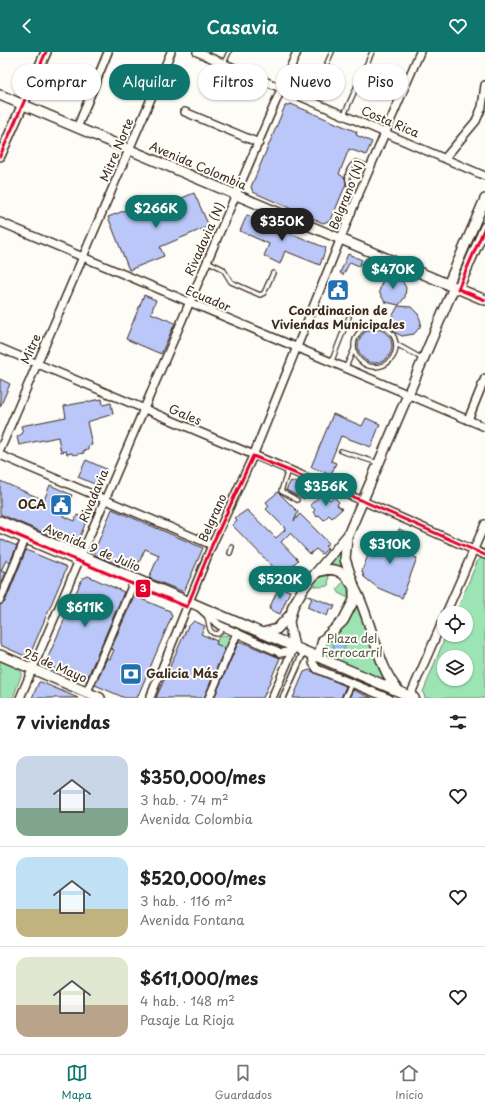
<!DOCTYPE html>
<html lang="es">
<head>
<meta charset="utf-8">
<style>
  body { margin:0; font-family:"Playpen Sans",sans-serif; background:#f2f2f2; color:#222; height:100vh; display:flex; flex-direction:column; font-size:15px; white-space:nowrap }
  * { box-sizing:border-box; margin:0 }
  p { font-size:13px; color:#767676 }
  .icon { flex:none; width:22px; height:22px; fill:none; stroke:currentColor; stroke-width:2; stroke-linecap:round; stroke-linejoin:round }
  .map { position:relative; height:646px; overflow:hidden }
  .panel { display:flex; flex-direction:column; background:#fff; flex:1 }
  .panel>* { flex:none }
  .top-card { position:absolute; left:12px; top:12px; width:461px; height:36px; display:flex; gap:8px }
  .controls { position:absolute; left:437px; top:554px; display:grid; gap:8px }
  .controls a { display:grid; place-items:center; width:36px; height:36px; border-radius:50%; background:#fff; box-shadow:0 1px 3px #0004; font-size:20px }
  .price { position:absolute; translate:-50% -34px; padding:0 9px; border-radius:14px; background:#0f766e; color:#fff; font-size:13px; line-height:26px; filter:drop-shadow(0 1px 2px #0008) }
  .price::after { content:''; position:absolute; left:50%; top:24px; width:12px; height:9px; margin-left:-6px; background:inherit; clip-path:polygon(0 0,100% 0,50% 100%) }
  .price.active { background:#222; color:#fff }
  ul { padding:0; list-style:none }
  li { display:flex; align-items:center; gap:12px; height:100px; padding:0 16px }
  li+li { border-top:1px solid #e0e0e0 }
  li span { display:grid; place-items:center; flex:none; width:112px; height:80px; border-radius:12px; color:#555 }
  li>.icon { margin-inline-start:auto }
  span .icon { width:48px; height:48px; fill:#fffc; stroke-width:1 }
  li b { font-size:17px }
  h2 { display:flex; justify-content:space-between; align-items:center; height:48px; padding:0 16px; font-size:17px }
  .pill { padding:0 14px; border-radius:18px; background:#fff; box-shadow:0 1px 3px #0004; font-size:14px; line-height:36px }
  .pill.active { background:#0f766e; color:#fff }
  header { display:flex; justify-content:space-between; align-items:center; height:52px; padding:0 16px; background:#0f766e; color:#fff; font-size:18px; font-weight:600 }
  .tabs { display:flex; justify-content:space-around; align-items:center; height:56px; border-top:1px solid #e0e0e0; background:#fff; font-size:11px; color:#767676 }
  .tabs a { display:grid; justify-items:center; gap:2px }
  .tabs .active { color:#0f766e }
  .map>svg:first-child { display:block }
</style>
</head>
<body>
<header><svg class="icon" aria-label="back" viewBox="0 0 24 24"><path d="M15 5l-7 7 7 7"/></svg>Casavia<svg class="icon" aria-label="heart" viewBox="0 0 24 24"><path d="M12 20l-8-8c-3-5 5-10 8-4 3-6 11-1 8 4z"/></svg></header>
<div class="map">
<svg width="485" height="646" viewBox="0 0 485 646">
  <rect width="100%" height="100%" fill="#fdfcf7"/>
  <filter id="ink" filterUnits="userSpaceOnUse"><feTurbulence type="fractalNoise" baseFrequency=".025" numOctaves="2"/><feDisplacementMap in="SourceGraphic" scale="8" xChannelSelector="R" yChannelSelector="G"/><feConvolveMatrix kernelMatrix="1 2 1 2 8 2 1 2 1" color-interpolation-filters="sRGB"/></filter>
  <g filter="url(#ink)">
    <!-- green -->
    <g fill="#9ce4b3" stroke="#6c8768" fill-rule="evenodd">
      <path d="M342,497L340,515H329L328,513Z"/>
      <path d="M485,505V646H425L423,640L446,583H466V561H456L477,510L481,506ZM444,605H466V627H444Z"/>
      <path d="M329,522L328,534L319,535L312,533L322,524Z"/>
      <path d="M344,529L348,537V546L340,542L337,537Z"/>
      <path d="M356,549L386,629V630L335,607L328,600V589L350,565Z"/>
      <path d="M223,583L228,584L230,588L227,597L216,592L218,586Z"/>
      <path d="M0,609L19,617L22,621L13,646H0Z"/>
    </g>
    <!-- water -->
    <circle fill="#92bfec" stroke="#6f839a" cx="339" cy="594" r="6"/>
    <!-- building -->
    <g fill="#bac7f8" stroke="#3b2a1e">
      <path d="M291,52L357,80L356,83L372,90L366,103L349,97L339,122L345,126L346,132L331,168L323,171L253,140L251,135L285,54Z"/>
      <path d="M194,141L209,174L160,195L164,204L129,218L108,165L142,152L146,161Z"/>
      <path d="M247,163L326,196L320,213L285,199L280,212L264,204L269,192L240,179Z"/>
      <path d="M348,202L362,208L359,214L350,210L343,223L340,221Z"/>
      <path d="M393,224L402,228L406,236L405,245L399,253L385,250L379,240L382,230L385,226Z"/>
      <path d="M144,243L156,248L151,261L175,271L161,302L126,287Z"/>
      <path d="M398,254L411,255L418,262L421,270L420,275L414,282L402,284L394,280L392,265Z"/>
      <circle cx="375" cy="294" r="17"/>
      <path d="M0,327L10,332L0,355Z"/>
      <path d="M102,347L103,353L111,351L113,362L87,370L92,393L88,394V398L83,399L84,401L73,403L72,401L67,402L66,399L61,400L58,385L19,393L17,385L23,381L21,374L66,365L64,354Z"/>
      <path d="M333,362L362,374L366,366L380,372L371,395L341,384L331,409L336,411L331,423L311,415Z"/>
      <path d="M86,408L106,417L99,434L78,425Z"/>
      <path d="M0,429L44,448L50,433L72,443L63,464L75,469L77,463L87,467L78,490L72,493L0,462Z"/>
      <path d="M291,429L310,436L304,447L286,438Z"/>
      <path d="M278,440L298,460L294,469L300,462L329,491L325,494L328,496L322,502L316,497L310,502L290,481L281,490L298,508L293,513L298,518L294,521L297,524L293,528L286,522L283,525L232,473L237,468L235,466L247,458L276,486L285,478L284,475L266,457L269,454L266,450Z"/>
      <path d="M323,441L330,448L334,445L339,450L337,453L342,457L332,466L329,463L324,468L319,463L317,465L313,460L315,458L310,453Z"/>
      <path d="M112,457L203,496L184,540L149,526L159,503L145,497L135,520L95,503L94,500Z"/>
      <path d="M399,477L408,481L406,485L412,489L407,502L417,506L402,546L378,536L364,525L362,519L371,495L368,494L372,488L392,497Z"/>
      <path d="M0,487L17,494L10,510L6,508L1,519L6,521L0,535Z"/>
      <path d="M26,498L67,515L31,600L25,604L0,593V553L5,550Z"/>
      <path d="M88,524L124,540L86,629L47,613L46,610L82,527Z"/>
      <path d="M279,535L290,539L280,562L269,557Z"/>
      <path d="M307,543L335,554L333,558L330,557L327,564L307,555L312,547Z"/>
      <path d="M134,544L170,559L172,564L137,646H125L95,633L107,606L110,607L114,598L111,597Z"/>
      <path d="M194,569L205,574L201,582L217,589L216,592L225,596L204,646H156L187,576Z"/>
      <path d="M239,589L280,606L263,646H214Z"/>
      <path d="M309,618L346,634L341,646H293L304,620Z"/>
      <path d="M39,630H41L78,646H32Z"/>
      <path d="M353,638L372,646H349Z"/>
    </g>
    <g fill="none" stroke-linecap="round" stroke-linejoin="round">
      <!-- service casing -->
      <g stroke="#3b2a1e" stroke-width="6">
        <g id="service">
          <path d="M224,11L229,0"/>
          <path d="M327,11L332,0"/>
          <path d="M344,63L372,0"/>
          <path d="M357,146C348,135 342,120 356,110L370,115"/>
          <path d="M207,209L223,217L231,230L260,243L264,241L273,221"/>
          <circle cx="375" cy="294" r="21"/>
          <path d="M396,292L423,307"/>
          <path d="M331,311L349,265"/>
          <path d="M345,317L354,297"/>
          <path d="M341,399L378,411"/>
          <path d="M288,418L281,439L297,448"/>
          <path d="M230,501L232,495"/>
          <path d="M207,565C210,572 207,582 218,582L224,576"/>
        </g>
      </g>
      <!-- pedestrian casing -->
      <g stroke="#3b2a1e" stroke-width="8">
        <g id="pedestrian">
          <path d="M283,646L304,599"/>
          <path d="M345,646L352,631"/>
        </g>
      </g>
      <!-- minor casing -->
      <g stroke="#3b2a1e" stroke-width="10">
        <g id="minor">
          <path d="M197,0L485,124"/>
          <path d="M185,60L259,91"/>
          <path d="M77,76L108,0"/>
          <path d="M445,106L476,69L482,55L485,33"/>
          <path d="M0,170L485,375"/>
          <path d="M0,296L363,449L485,503"/>
          <path d="M468,368L485,326"/>
          <path d="M0,398L171,0"/>
          <path d="M0,403L212,493"/>
          <path d="M0,548L25,487"/>
          <path d="M199,555L219,573L281,601L287,600L294,595"/>
          <path d="M446,561L485,472"/>
          <path d="M312,602L313,611L317,617L388,646"/>
          <path d="M87,640L133,532"/>
          <path d="M20,646L297,0"/>
          <path d="M150,646L212,493L253,404L357,146L420,0"/>
          <path d="M209,646L237,581"/>
          <path d="M272,646L294,595"/>
          <path d="M409,646L444,566"/>
        </g>
      </g>
      <!-- tertiary casing -->
      <g stroke="#3b2a1e" stroke-width="12">
        <g id="tertiary">
          <path d="M0,43L485,248"/>
          <path d="M0,104L46,0"/>
          <path d="M448,233L485,147"/>
          <path d="M458,237L485,175"/>
          <path d="M0,469L414,646"/>
          <path d="M0,476L76,508"/>
          <path d="M317,520C324,518 331,516 338,519C367,531 373,614 399,639"/>
          <path d="M262,581L277,577L290,563"/>
          <path d="M294,595L289,570L293,554L305,534L348,483L454,235"/>
          <path d="M0,603L100,646"/>
          <path d="M323,607L320,599L323,588L343,569L354,548V534L345,507L347,487"/>
        </g>
      </g>
      <!-- service -->
      <use href="#service" stroke="#fdfcf7" stroke-width="3.5"/>
      <!-- pedestrian -->
      <use href="#pedestrian" stroke="#fdfcf7" stroke-width="5"/>
      <!-- minor -->
      <use href="#minor" stroke="#fdfcf7" stroke-width="7"/>
      <!-- tertiary -->
      <use href="#tertiary" stroke="#fdfcf7" stroke-width="9"/>
      <!-- bus-1 casing -->
      <g stroke="#fdfcf7" stroke-width="6">
        <g id="bus-1">
          <path d="M0,104L46,0"/>
          <path d="M485,175L458,237L485,248"/>
          <path d="M0,476L187,555L212,493L253,404L363,449L485,503"/>
        </g>
      </g>
      <!-- bus-1 -->
      <use href="#bus-1" stroke="#e4002b" stroke-width="3"/>
    </g>
  </g>
  <!-- icons -->
  <defs>
    <g id="civic-square" transform="scale(1.15)"><rect x="-9" y="-9" width="18" height="18" rx="4" fill="#1f6fb2" stroke="#fdfcf7"/><path d="M-.6-6.5H3V-4.5H.6V-3L4-1V1h2V6H-6V1h2V-1L-.6-3ZM-1.2 2.5V6h2.4V2.5Z" fill="#fff"/></g>
    <g id="bank-square" transform="scale(1.15)"><rect x="-9" y="-9" width="18" height="18" rx="4" fill="#1f6fb2" stroke="#fdfcf7"/><path d="M-6-4H6V4H-6ZM0-2.3a2.3 2.3 0 1 0 0 4.6a2.3 2.3 0 1 0 0-4.6Z" fill="#fff"/></g>
  </defs>
  <g fill-rule="evenodd">
    <use href="#civic-square" x="338" y="238"/>
    <use href="#civic-square" x="61" y="453"/>
    <use href="#bank-square" x="131" y="622"/>
  </g>
  <g text-anchor="middle" stroke-width="4" stroke-linejoin="round" paint-order="stroke">
    <!-- street labels -->
    <g font-size="12" fill="#3b2a1e" stroke="#fdfcf7">
      <text transform="translate(390 70) rotate(23)" y="4">Costa Rica</text>
      <text transform="translate(117 98) rotate(-67)" y="4">Mitre Norte</text>
      <text transform="translate(198 114) rotate(23)" y="4">Avenida Colombia</text>
      <text transform="translate(347 143) rotate(-68)" y="4">Belgrano (N)</text>
      <text transform="translate(205 187) rotate(-66)" y="4">Rivadavia (N)</text>
      <text transform="translate(208 247) rotate(23)" y="4">Ecuador</text>
      <text transform="translate(31 297) rotate(-66)" y="4">Mitre</text>
      <text transform="translate(185 363) rotate(23)" y="4">Gales</text>
      <text transform="translate(94 444) rotate(-67)" y="4">Rivadavia</text>
      <text transform="translate(213 466) rotate(-66)" y="4">Belgrano</text>
      <text transform="translate(92 496) rotate(23)" y="4">Avenida 9 de Julio</text>
      <text transform="translate(55 614) rotate(23)" y="4">25 de Mayo</text>
    </g>
    <!-- poi labels -->
    <g font-size="12" font-weight="bold" fill="#3b2a1e" stroke="#fdfcf7">
      <text x="338" y="263">Coordinacion de<tspan x="338" dy="14">Viviendas Municipales</tspan></text>
      <text x="46" y="457" text-anchor="end">OCA</text>
      <text x="146" y="626" text-anchor="start">Galicia Más</text>
    </g>
    <!-- park labels -->
    <g font-size="12" fill="#535843" stroke="#fdfcf7">
      <text x="352" y="591">Plaza del<tspan x="352" dy="14">Ferrocarril</tspan></text>
    </g>
  </g>
  <rect stroke="#fdfcf7" stroke-width="1.5" x="135" y="527" width="16" height="19" rx="4" fill="#e4002b"/>
  <g font-size="11" text-anchor="middle" font-weight="bold" fill="#fff">
    <text x="143" y="540">3</text>
  </g>
</svg>
<div class="controls">
<a><svg class="icon" aria-label="locate" viewBox="0 0 24 24"><circle cx="12" cy="12" r="6"/><path d="M12 2v4M12 18v4M2 12h4M18 12h4"/></svg></a>
<a><svg class="icon" aria-label="layers" viewBox="0 0 24 24"><path d="M12 4l9 5-9 5-9-5zM3 14l9 5 9-5"/></svg></a>
</div>
<b class="price" style="left:156px;top:177px">$266K</b>
<b class="price active" style="left:282px;top:190px">$350K</b>
<b class="price" style="left:393px;top:238px">$470K</b>
<b class="price" style="left:326px;top:455px">$356K</b>
<b class="price" style="left:390px;top:513px">$310K</b>
<b class="price" style="left:280px;top:548px">$520K</b>
<b class="price" style="left:85px;top:576px">$611K</b>
<div class="top-card">
<a class="pill">Comprar</a>
<a class="pill active">Alquilar</a>
<a class="pill">Filtros</a>
<a class="pill">Nuevo</a>
<a class="pill">Piso</a>
</div>
</div>
<section class="panel">
<h2>7 viviendas<svg class="icon" aria-label="filters" viewBox="0 0 24 24"><path d="M4 7h16M4 17h16"/><circle cx="9" cy="7" r="2"/><circle cx="15" cy="17" r="2"/></svg></h2>
<ul>
<li><span style="background:linear-gradient(#c9d6e8 65%,#7fa58c 0)"><svg class="icon" aria-label="home" viewBox="0 0 24 24"><path d="M3 11l9-7 9 7M6 9v11h12V9"/></svg></span><div><b>$350,000/mes</b><p>3 hab. · 74 m²</p><p>Avenida Colombia</p></div><svg class="icon" aria-label="heart" viewBox="0 0 24 24"><path d="M12 20l-8-8c-3-5 5-10 8-4 3-6 11-1 8 4z"/></svg></li>
<li><span style="background:linear-gradient(#bfe0f5 65%,#c2b280 0)"><svg class="icon" aria-label="home" viewBox="0 0 24 24"><path d="M3 11l9-7 9 7M6 9v11h12V9"/></svg></span><div><b>$520,000/mes</b><p>3 hab. · 116 m²</p><p>Avenida Fontana</p></div><svg class="icon" aria-label="heart" viewBox="0 0 24 24"><path d="M12 20l-8-8c-3-5 5-10 8-4 3-6 11-1 8 4z"/></svg></li>
<li><span style="background:linear-gradient(#dfe7d0 60%,#b9a48a 0)"><svg class="icon" aria-label="home" viewBox="0 0 24 24"><path d="M3 11l9-7 9 7M6 9v11h12V9"/></svg></span><div><b>$611,000/mes</b><p>4 hab. · 148 m²</p><p>Pasaje La Rioja</p></div><svg class="icon" aria-label="heart" viewBox="0 0 24 24"><path d="M12 20l-8-8c-3-5 5-10 8-4 3-6 11-1 8 4z"/></svg></li>
</ul>
</section>
<nav class="tabs">
<a class="active"><svg class="icon" aria-label="map" viewBox="0 0 24 24"><path d="M3 6l6-2 6 2 6-2v14l-6 2-6-2-6 2zM9 4v14M15 6v14"/></svg>Mapa</a>
<a><svg class="icon" aria-label="saved" viewBox="0 0 24 24"><path d="M7 4h10v16l-5-4-5 4z"/></svg>Guardados</a>
<a><svg class="icon" aria-label="home" viewBox="0 0 24 24"><path d="M3 11l9-7 9 7M6 9v11h12V9"/></svg>Inicio</a>
</nav>
</body>
</html>
